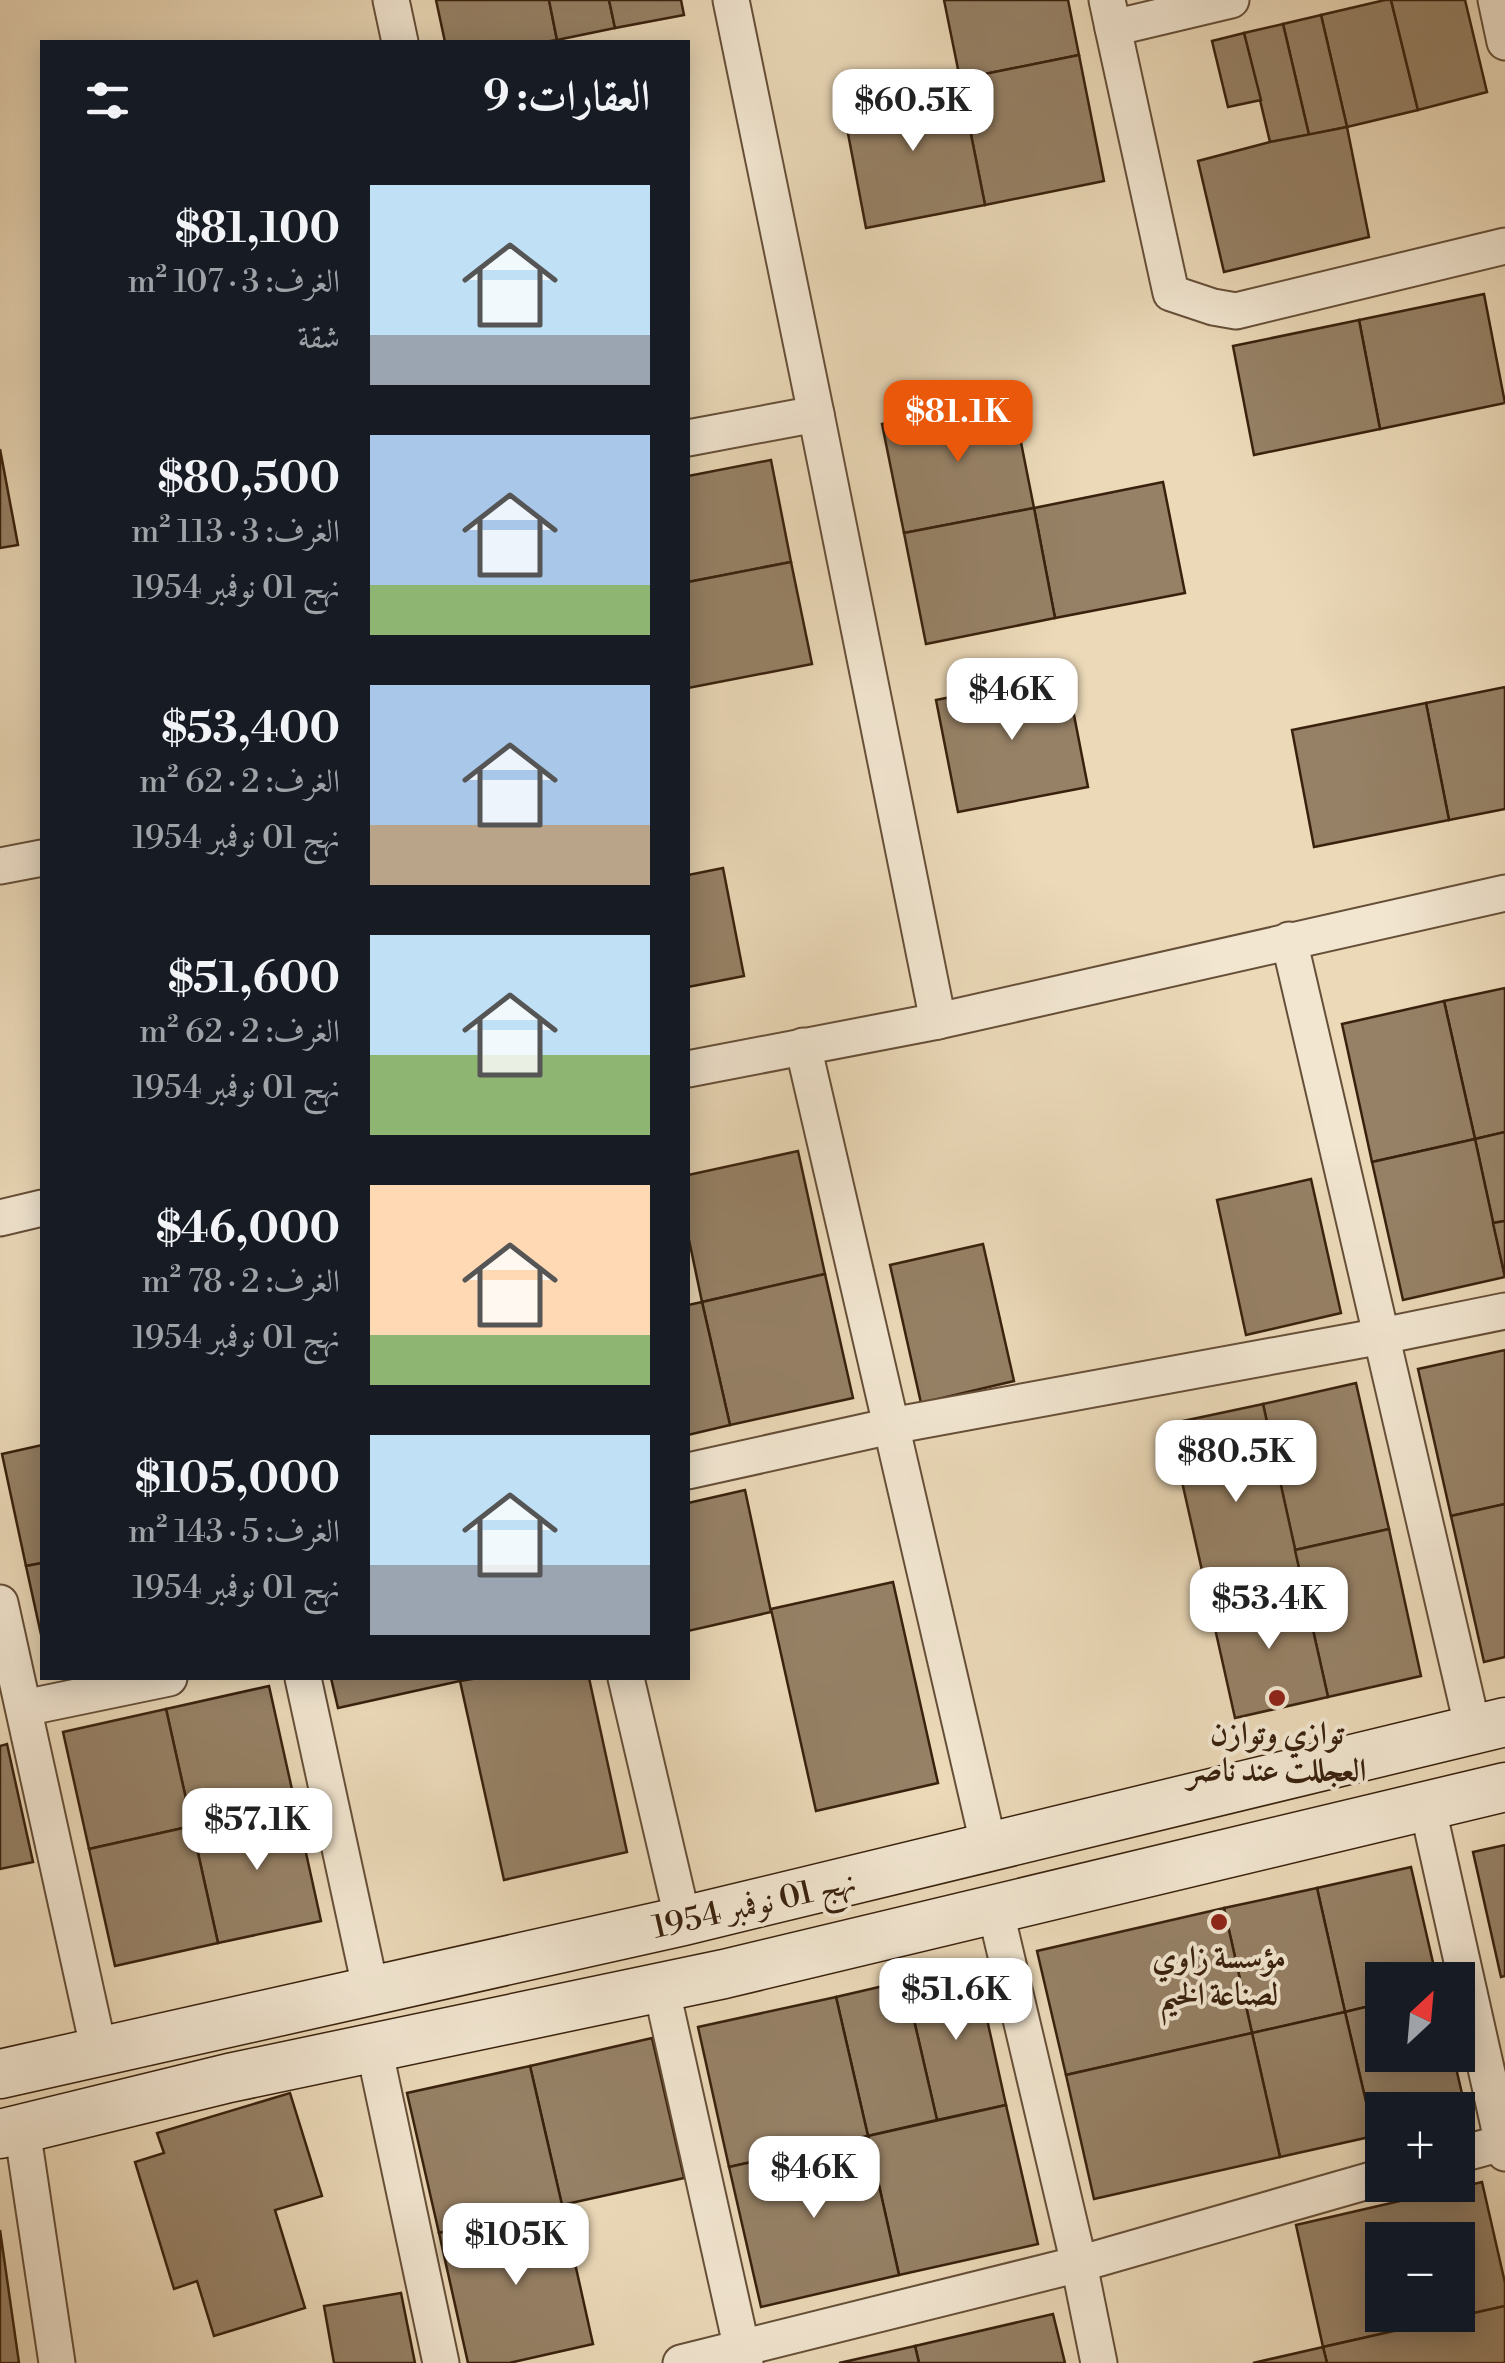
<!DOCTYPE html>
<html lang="ar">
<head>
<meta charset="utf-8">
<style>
  body { margin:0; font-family:"Libre Bodoni",Amiri,serif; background:#20242c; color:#f1f3f6; direction:rtl; height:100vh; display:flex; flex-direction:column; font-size:38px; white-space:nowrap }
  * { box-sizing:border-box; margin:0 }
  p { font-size:32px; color:#9ea1a6 }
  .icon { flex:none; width:55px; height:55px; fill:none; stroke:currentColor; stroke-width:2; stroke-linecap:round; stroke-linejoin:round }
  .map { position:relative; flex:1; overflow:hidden; direction:ltr }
  .panel { position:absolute; left:40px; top:40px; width:650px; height:1640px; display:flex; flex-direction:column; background:#171b24; border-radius:0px; box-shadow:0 5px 25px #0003; direction:rtl }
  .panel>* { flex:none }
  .needle { width:65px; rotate:26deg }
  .fabs { position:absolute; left:1365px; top:1962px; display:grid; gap:20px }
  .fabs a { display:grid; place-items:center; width:110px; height:110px; border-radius:0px; background:#171b24; box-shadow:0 5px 25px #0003; font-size:50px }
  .price { position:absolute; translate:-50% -85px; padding:0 22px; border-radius:20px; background:#fff; color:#222; font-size:32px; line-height:65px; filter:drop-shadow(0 2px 5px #0008) }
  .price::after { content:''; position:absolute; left:50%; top:60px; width:30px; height:22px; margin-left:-15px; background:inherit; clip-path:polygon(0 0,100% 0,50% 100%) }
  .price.active { background:#ea580c; color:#fff }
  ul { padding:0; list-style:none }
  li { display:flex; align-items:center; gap:30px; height:250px; padding:0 40px }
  li span { display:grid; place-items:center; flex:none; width:280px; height:200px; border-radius:0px; color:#555 }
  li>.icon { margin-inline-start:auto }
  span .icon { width:120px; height:120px; fill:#fffc; stroke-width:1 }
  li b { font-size:42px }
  h2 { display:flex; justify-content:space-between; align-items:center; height:120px; padding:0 40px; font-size:42px }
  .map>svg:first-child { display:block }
</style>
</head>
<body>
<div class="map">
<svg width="1505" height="2363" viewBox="0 0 1505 2363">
  <rect width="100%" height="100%" fill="#ebd9b8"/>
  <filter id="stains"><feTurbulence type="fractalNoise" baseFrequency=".002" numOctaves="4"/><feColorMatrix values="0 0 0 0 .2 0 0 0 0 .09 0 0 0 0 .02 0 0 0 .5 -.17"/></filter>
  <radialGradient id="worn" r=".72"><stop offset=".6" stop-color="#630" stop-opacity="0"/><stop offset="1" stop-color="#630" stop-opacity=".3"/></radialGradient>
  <!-- building -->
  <g fill="#968166" stroke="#39210d" stroke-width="2.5" fill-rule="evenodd">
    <path d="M436,0H549L557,40L544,42H445Z"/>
    <path d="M549,0H609L615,28L557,40Z"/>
    <path d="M609,0H681L684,15L615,28Z"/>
    <path d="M944,0H1068L1079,55L960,79Z"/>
    <path d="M1385,0H1391L1418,110L1347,127L1321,15Z"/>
    <path d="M1391,0H1465L1487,92L1418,110Z"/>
    <path d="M1321,15L1347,127L1309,135L1283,24Z"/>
    <path d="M1283,24L1309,135L1270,142L1244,33Z"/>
    <path d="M1244,33L1261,100L1228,107L1212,41Z"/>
    <path d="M1079,55L1104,181L985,205L960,79Z"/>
    <path d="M960,79L985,205L866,228L842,102Z"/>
    <path d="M1347,127L1369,237L1224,272L1198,161L1270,142Z"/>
    <path d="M1484,294L1505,403L1380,429L1359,320Z"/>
    <path d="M1359,320L1380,429L1254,455L1233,346Z"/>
    <path d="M1012,397L1034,508L904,533L882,424Z"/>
    <path d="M0,449L18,545L0,548Z"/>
    <path d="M771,460L791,562L688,582V476Z"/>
    <path d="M1163,482L1185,593L1055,618L1034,508Z"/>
    <path d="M1034,508L1055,618L926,644L904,533Z"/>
    <path d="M791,562L812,664L688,688V582Z"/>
    <path d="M1066,674L1088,787L958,812L936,700Z"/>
    <path d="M1505,687V809L1449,820L1426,703Z"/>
    <path d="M1426,703L1449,820L1314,847L1292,730Z"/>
    <path d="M723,868L744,976L688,987V875Z"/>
    <path d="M1505,988V1132L1475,1139L1444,1001Z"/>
    <path d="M1444,1001L1475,1139L1372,1162L1342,1024Z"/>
    <path d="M1505,1132V1221L1493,1223L1475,1139Z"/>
    <path d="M1475,1139L1505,1277L1403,1300L1372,1162Z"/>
    <path d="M798,1151L825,1274L702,1302L688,1235V1175Z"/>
    <path d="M1311,1179L1341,1313L1246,1335L1217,1200Z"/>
    <path d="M1505,1221V1277L1493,1223Z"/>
    <path d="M983,1244L1014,1381L921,1403L890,1265Z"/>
    <path d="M825,1274L853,1398L730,1425L702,1302Z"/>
    <path d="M702,1302L730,1425L688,1435V1305Z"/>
    <path d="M1505,1350V1504L1451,1516L1418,1369Z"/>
    <path d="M1356,1383L1389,1529L1295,1550L1263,1404Z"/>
    <path d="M1263,1404L1303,1585L1210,1606L1169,1424Z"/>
    <path d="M42,1445V1563L26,1566L2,1454Z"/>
    <path d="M745,1490L771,1612L688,1631V1503Z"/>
    <path d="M1505,1504V1657L1484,1662L1451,1516Z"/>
    <path d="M1389,1529L1421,1676L1328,1697L1295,1550Z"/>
    <path d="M42,1563V1639L26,1566Z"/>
    <path d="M893,1582L938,1783L816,1811L771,1609Z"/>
    <path d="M1303,1585L1328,1697L1235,1718L1210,1606Z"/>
    <path d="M331,1678H460V1681L338,1708Z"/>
    <path d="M478,1678H589L627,1852L504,1880L460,1681Z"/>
    <path d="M269,1686L295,1803L192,1826L166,1709Z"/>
    <path d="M166,1709L192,1826L89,1849L63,1732Z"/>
    <path d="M7,1744L33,1862L0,1869V1746Z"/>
    <path d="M295,1803L321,1921L218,1943L192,1826Z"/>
    <path d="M192,1826L218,1943L115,1966L89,1849Z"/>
    <path d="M1505,1845V1976L1501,1977L1473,1852Z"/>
    <path d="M1411,1867L1437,1980H1382V2003L1345,2012L1317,1888Z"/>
    <path d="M1317,1888L1345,2012L1252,2033L1224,1908Z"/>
    <path d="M1224,1908L1252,2033L1066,2075L1037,1951Z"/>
    <path d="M975,1965L1006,2105L937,2120L905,1981Z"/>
    <path d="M905,1981L937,2120L868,2136L836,1997Z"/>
    <path d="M836,1997L868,2136L729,2167L698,2027Z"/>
    <path d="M1382,2003V2055H1453L1467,2115L1458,2117V2110H1382V2134L1374,2136L1345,2012Z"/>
    <path d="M1345,2012L1374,2136L1280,2157L1252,2033Z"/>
    <path d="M1252,2033L1280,2157L1094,2199L1066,2075Z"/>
    <path d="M652,2038L684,2178L562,2205L530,2066Z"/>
    <path d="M530,2066L562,2205L439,2233L407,2093Z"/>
    <path d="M290,2093L322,2196L275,2210L305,2308L214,2336L197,2281L174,2289L135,2162L164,2153L157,2133Z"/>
    <path d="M1006,2105L1038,2244L899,2275L868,2136Z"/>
    <path d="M868,2136L899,2275L761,2307L729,2167Z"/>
    <path d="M1482,2182L1505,2283V2306L1323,2347L1296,2225ZM1382,2240H1458V2315H1382Z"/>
    <path d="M562,2205L593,2344L509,2363H468L439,2233Z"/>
    <path d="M0,2230L19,2363H0Z"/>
    <path d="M401,2293L415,2363H334L324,2306Z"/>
    <path d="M1505,2306V2363H1327L1323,2347Z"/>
    <path d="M1053,2314L1065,2363H919L915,2346Z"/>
    <path d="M915,2346L919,2363H839Z"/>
    <path d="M1323,2347L1327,2363H1253Z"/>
  </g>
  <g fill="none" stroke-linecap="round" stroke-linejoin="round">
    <!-- street casing -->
    <g stroke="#664f38" stroke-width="39">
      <g id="street">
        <path d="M391,0L400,42"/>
        <path d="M1107,0L1113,28L1231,0"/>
        <path d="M1496,0L1505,42"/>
        <path d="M1113,28L1171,293L1213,307L1236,311L1505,246"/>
        <path d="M816,414L938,1021"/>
        <path d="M688,438L816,414L731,0"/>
        <path d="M0,866L42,858"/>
        <path d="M1289,940L1473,1729"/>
        <path d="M803,1046L989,1847"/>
        <path d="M688,1069L938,1021L1505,893"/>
        <path d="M0,1218L42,1208"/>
        <path d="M688,1471L891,1426L1382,1336L1505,1311"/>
        <path d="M0,1603L99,2051"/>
        <path d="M303,1678L371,1991"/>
        <path d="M626,1678L683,1921"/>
        <path d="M24,1708L169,1678"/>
        <path d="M1427,1805L1505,2153"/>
        <path d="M995,1909L1079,2264L1382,2177"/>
        <path d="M661,1987L745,2363"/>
        <path d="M374,2048L441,2363"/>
        <path d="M22,2129L57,2363"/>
        <path d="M1458,2155L1505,2142"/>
        <path d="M681,2363L1079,2264L1099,2363"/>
      </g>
    </g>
    <!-- secondary casing -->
    <g stroke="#39210d" stroke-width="51">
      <g id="secondary">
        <path d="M0,2074L683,1921L1505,1722"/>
        <path d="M0,2134L229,2078L724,1974L1505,1787"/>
      </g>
    </g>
    <!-- street -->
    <use href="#street" stroke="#f2e6d1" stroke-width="35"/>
    <!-- secondary -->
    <use href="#secondary" stroke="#f2e6d1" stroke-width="48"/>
  </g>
  <!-- markers -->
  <g fill="#8f2418" stroke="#f2e6d1" stroke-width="4">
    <circle cx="1277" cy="1698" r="10"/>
    <circle cx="1219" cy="1922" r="10"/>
  </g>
  <g text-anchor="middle" stroke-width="8" stroke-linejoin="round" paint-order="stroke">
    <!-- poi labels -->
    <g font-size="32" font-weight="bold" fill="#39210d" stroke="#f2e6d1">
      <text x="1277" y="1744">توازي وتوازن<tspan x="1277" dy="37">العجللت عند ناصر</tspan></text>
      <text x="1219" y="1968">مؤسسة زاوي<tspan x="1219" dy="37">لصناعة الخيم</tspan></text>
    </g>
    <!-- street labels -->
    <g font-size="32" fill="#39210d" stroke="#f2e6d1">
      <text transform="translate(754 1904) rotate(-13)" y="11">نهج 01 نوفمبر 1954</text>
    </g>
  </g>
  <rect width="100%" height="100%" filter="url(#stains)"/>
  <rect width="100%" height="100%" fill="url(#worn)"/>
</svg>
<div class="fabs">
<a><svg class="needle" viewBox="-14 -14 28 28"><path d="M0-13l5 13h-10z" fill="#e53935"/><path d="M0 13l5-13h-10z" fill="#9ea1a6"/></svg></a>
<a>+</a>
<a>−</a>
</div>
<b class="price" style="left:913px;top:154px">$60.5K</b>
<b class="price active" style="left:958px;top:465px">$81.1K</b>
<b class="price" style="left:1012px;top:743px">$46K</b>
<b class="price" style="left:1236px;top:1505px">$80.5K</b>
<b class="price" style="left:1269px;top:1652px">$53.4K</b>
<b class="price" style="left:257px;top:1873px">$57.1K</b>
<b class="price" style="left:956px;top:2043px">$51.6K</b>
<b class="price" style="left:814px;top:2221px">$46K</b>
<b class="price" style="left:516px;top:2288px">$105K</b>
<section class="panel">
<h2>العقارات: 9<svg class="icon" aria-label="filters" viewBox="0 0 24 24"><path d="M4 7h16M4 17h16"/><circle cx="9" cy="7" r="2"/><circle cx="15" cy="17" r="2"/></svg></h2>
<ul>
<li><span style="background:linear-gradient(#bfe0f5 75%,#9aa5b1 0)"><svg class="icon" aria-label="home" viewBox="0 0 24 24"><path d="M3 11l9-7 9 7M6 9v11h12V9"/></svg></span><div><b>$81,100</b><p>الغرف: 3 · 107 m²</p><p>شقة</p></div></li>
<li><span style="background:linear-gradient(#a9c7e8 75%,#8fb573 0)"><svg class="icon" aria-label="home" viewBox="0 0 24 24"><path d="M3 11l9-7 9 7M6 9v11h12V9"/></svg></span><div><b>$80,500</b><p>الغرف: 3 · 113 m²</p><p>نهج 01 نوفمبر 1954</p></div></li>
<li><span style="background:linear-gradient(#a9c7e8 70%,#b9a48a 0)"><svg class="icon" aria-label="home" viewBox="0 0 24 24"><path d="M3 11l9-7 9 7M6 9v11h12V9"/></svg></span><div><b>$53,400</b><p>الغرف: 2 · 62 m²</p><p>نهج 01 نوفمبر 1954</p></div></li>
<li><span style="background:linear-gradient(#bfe0f5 60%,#8fb573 0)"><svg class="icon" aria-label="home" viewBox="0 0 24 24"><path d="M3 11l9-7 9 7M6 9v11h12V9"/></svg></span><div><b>$51,600</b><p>الغرف: 2 · 62 m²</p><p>نهج 01 نوفمبر 1954</p></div></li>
<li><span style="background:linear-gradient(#ffd9b3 75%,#8fb573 0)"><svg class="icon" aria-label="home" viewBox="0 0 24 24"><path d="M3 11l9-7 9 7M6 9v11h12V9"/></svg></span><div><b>$46,000</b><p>الغرف: 2 · 78 m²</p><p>نهج 01 نوفمبر 1954</p></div></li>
<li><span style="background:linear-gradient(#bfe0f5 65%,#9aa5b1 0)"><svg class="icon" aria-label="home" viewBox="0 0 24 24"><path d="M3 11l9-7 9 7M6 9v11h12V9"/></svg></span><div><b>$105,000</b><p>الغرف: 5 · 143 m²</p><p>نهج 01 نوفمبر 1954</p></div></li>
</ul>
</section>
</div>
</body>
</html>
